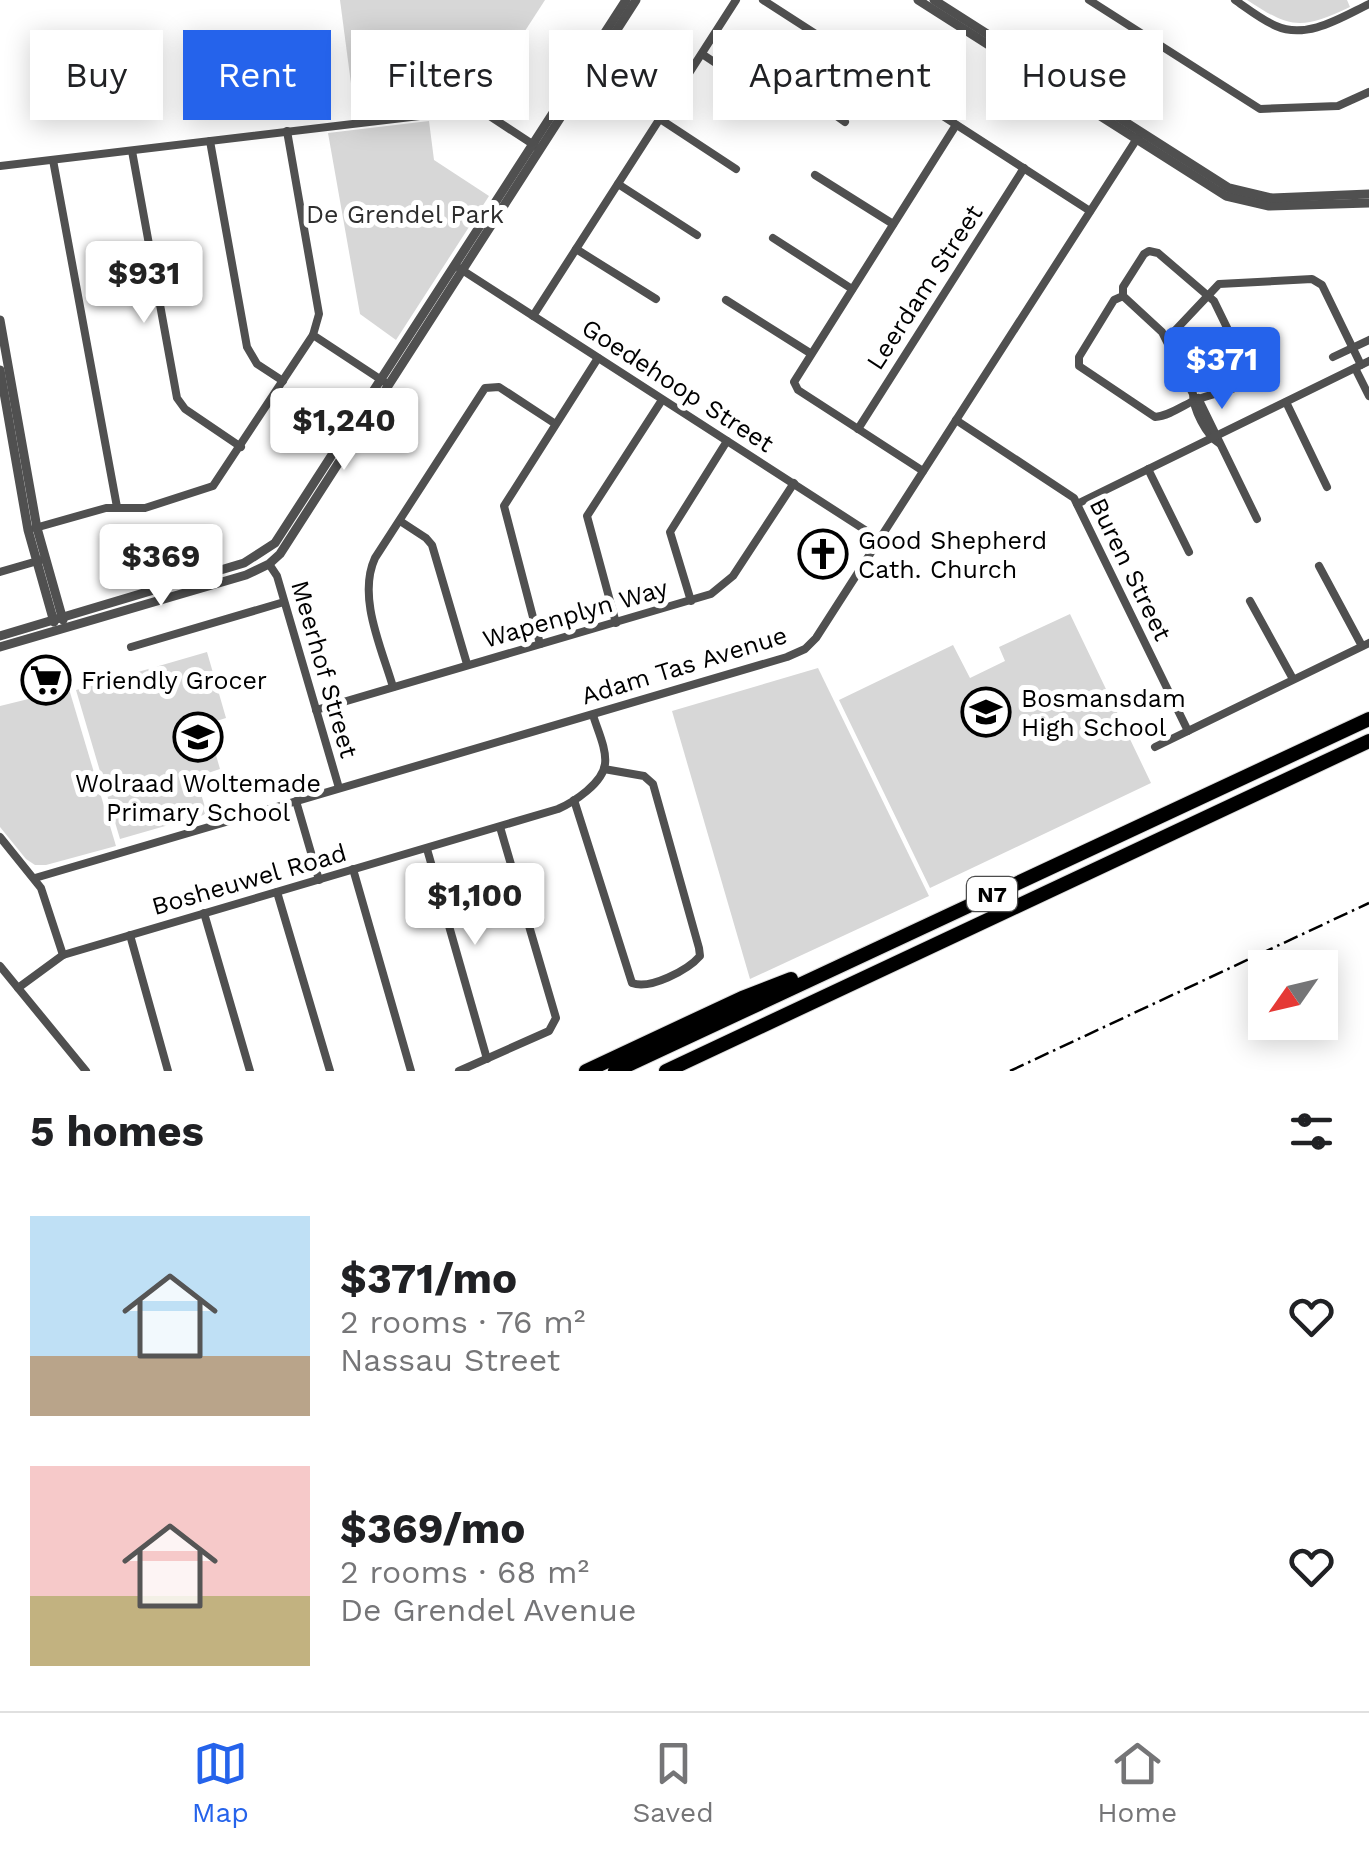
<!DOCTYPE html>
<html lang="en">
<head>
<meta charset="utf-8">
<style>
  body { margin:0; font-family:"Work Sans",sans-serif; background:#f2f2f2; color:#202124; height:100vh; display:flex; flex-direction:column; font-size:38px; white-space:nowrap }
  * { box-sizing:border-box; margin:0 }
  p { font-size:32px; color:#757577 }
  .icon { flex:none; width:55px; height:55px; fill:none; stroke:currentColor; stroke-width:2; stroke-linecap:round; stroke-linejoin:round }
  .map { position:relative; height:1071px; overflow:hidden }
  .panel { display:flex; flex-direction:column; background:#fff; flex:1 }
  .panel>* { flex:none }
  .hud { position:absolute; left:30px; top:30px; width:1310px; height:90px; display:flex; gap:20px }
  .needle { width:65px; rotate:236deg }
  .controls { position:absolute; left:1248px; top:950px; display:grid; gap:20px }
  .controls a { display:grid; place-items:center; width:90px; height:90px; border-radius:0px; background:#fff; box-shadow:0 5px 25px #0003; font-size:50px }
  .price { position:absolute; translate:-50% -85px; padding:0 22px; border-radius:10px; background:#fff; color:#222; font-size:32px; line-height:65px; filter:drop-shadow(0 2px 5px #0008) }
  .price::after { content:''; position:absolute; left:50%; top:60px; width:30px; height:22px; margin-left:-15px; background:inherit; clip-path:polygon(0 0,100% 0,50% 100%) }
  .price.active { background:#2563eb; color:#fff }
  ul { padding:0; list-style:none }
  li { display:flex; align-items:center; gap:30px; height:250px; padding:0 30px }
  li span { display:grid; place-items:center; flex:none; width:280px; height:200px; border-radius:0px; color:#555 }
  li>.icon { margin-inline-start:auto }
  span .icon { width:120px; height:120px; fill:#fffc; stroke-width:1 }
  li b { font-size:42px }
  h2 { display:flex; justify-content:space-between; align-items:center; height:120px; padding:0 30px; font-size:42px }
  .tag { padding:0 35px; border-radius:0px; background:#fff; box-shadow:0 5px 25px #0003; font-size:35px; line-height:90px }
  .tag.active { background:#2563eb; color:#fff }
  .tab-bar { display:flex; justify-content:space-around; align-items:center; height:140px; border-top:2px solid #e0e0e0; background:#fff; font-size:28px; color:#757577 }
  .tab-bar a { display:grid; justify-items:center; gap:5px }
  .tab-bar .active { color:#2563eb }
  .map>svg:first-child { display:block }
</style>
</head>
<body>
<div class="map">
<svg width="1369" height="1071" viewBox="0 0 1369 1071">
  <rect width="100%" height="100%" fill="#fff"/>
  <!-- green -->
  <g fill="#d7d7d7">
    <path d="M340,0H545L479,102L358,117L355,114Z"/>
    <path d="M1247,0H1347L1350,7C1301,30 1291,29 1247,0Z"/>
    <path d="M429,121L434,160L489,196L396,340L360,314L328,133Z"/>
    <path d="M1070,614L1151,783L930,888L839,700L953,645L970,678L1005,661L999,647Z"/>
    <path d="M207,652L226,718L207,724L220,769L196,777L207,814L120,839L76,690Z"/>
    <path d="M818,668L929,896L750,979L672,711Z"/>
    <path d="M69,689L116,846L46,865H35L26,859L0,827V706Z"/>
  </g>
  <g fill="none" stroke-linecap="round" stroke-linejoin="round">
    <!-- motorway casing -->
    <g stroke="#dbdbdb" stroke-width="16">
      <g id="motorway">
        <path d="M586,1071L742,998L791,979"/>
        <path d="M615,1071L1369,719"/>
        <path d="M666,1071L1369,741"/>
      </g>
    </g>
    <!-- minor -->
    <g stroke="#505050" stroke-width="8">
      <path d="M763,0L1090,211"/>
      <path d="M1089,0L1260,109L1338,106L1369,92"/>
      <path d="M1235,0C1248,9 1262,20 1276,26C1307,40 1342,17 1369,4"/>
      <path d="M702,54L779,105"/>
      <path d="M660,119L736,169"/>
      <path d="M845,122L838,117L837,111L864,65"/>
      <path d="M287,131L319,314L313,335L386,383"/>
      <path d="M210,141L247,347L257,364L283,381"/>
      <path d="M132,151L177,398L185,409L241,447"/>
      <path d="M53,160L117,507"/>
      <path d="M0,166L470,110L488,115L537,147"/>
      <path d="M815,175L893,224"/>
      <path d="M618,184L697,235"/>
      <path d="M773,238L852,289"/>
      <path d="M576,249L656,299"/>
      <path d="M459,268L879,539"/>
      <path d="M1123,296L1114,300L1079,357V366L1155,417C1168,416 1181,407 1193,401C1213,393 1233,391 1253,381L1214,301L1158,253L1149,251L1144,254L1123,287V296L1162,332L1193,394C1193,409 1206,435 1219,443"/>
      <path d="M726,300L810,353"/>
      <path d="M533,316L736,0"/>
      <path d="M1167,339L1219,284L1312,279L1322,285L1361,365"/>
      <path d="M1333,357L1369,340"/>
      <path d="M1355,368L1369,396"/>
      <path d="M1198,398L1257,519"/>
      <path d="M1286,402L1327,487"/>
      <path d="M956,420L1074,498L1188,731"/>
      <path d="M858,429L1024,168"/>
      <path d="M1148,469L1189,552"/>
      <path d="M923,471L798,390L794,382L956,125"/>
      <path d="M1077,504L1369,361"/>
      <path d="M400,521L426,538L432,545L467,664"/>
      <path d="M35,528L106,508H145L213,486L313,335"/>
      <path d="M269,564L277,576L339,788"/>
      <path d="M1319,566L1362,646"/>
      <path d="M0,572L41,560"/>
      <path d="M691,601L670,532L727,441"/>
      <path d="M1250,601L1293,679"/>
      <path d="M616,623L587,516L662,400"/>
      <path d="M540,644L504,506L598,358"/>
      <path d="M131,647L284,602"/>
      <path d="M393,687C382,649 357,597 375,558L485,388L499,387L554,423"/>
      <path d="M316,710L711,594L733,576L794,483"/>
      <path d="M1155,747L1369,643"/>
      <path d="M574,800L632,983C650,990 688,970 700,956L699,948L653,784L644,776L604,769"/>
      <path d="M296,801L319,880"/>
      <path d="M0,837L41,888L63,955"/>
      <path d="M427,849L487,1059"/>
      <path d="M353,869L411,1071"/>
      <path d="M35,878L787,657L805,649L816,638L1138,137"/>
      <path d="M277,892L330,1071"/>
      <path d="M204,913L250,1071"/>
      <path d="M130,935L168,1071"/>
      <path d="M0,966L86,1071"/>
      <path d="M18,988L63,955L558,809C574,802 603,783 605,764C607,749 597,729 593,715"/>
      <path d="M459,1071L549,1031L556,1018L500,827"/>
    </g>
    <!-- tertiary -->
    <g stroke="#505050" stroke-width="9">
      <path d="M918,0L1226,196L1269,206L1369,203"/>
      <path d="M934,0L1229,188L1272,198L1369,194"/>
      <path d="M0,320L37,528L63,620"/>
      <path d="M0,370L28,530L54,622"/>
      <path d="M0,636L244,563L275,543L626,0"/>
      <path d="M0,647L246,575L269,564L280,554L636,0"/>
    </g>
    <!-- motorway -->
    <use href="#motorway" stroke="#000" stroke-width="14"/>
    <!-- rail -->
    <path stroke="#000" stroke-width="2.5" stroke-dasharray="15 5 2.5 5" stroke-linecap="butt" d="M1010,1071L1369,903"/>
  </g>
  <!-- icons -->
  <defs>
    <g id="church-ring" transform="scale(2.5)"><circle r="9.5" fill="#fff" stroke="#000" stroke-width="1.5"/><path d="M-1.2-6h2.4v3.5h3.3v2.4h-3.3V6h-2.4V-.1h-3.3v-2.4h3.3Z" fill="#000"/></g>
    <g id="supermarket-ring" transform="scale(2.5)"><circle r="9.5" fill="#fff" stroke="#000" stroke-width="1.5"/><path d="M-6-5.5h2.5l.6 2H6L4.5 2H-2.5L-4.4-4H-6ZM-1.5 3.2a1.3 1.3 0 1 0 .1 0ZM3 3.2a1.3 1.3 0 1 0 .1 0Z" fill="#000"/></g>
    <g id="school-ring" transform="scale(2.5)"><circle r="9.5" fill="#fff" stroke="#000" stroke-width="1.5"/><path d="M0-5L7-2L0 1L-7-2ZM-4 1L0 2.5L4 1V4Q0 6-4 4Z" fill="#000"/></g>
  </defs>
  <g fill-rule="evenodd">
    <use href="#church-ring" x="823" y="554"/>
    <use href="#supermarket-ring" x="46" y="680"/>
    <use href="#school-ring" x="986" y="712"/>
    <use href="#school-ring" x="198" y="737"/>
  </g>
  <g text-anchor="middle" stroke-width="10" stroke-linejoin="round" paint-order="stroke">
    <!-- shield labels -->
    <rect fill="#fff" stroke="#4c4c4c" stroke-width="2.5" x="967" y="877" width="50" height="34" rx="8"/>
    <g font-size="22" font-weight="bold" fill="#000">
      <text x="992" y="902">N7</text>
    </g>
    <!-- park labels -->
    <g font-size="25" fill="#2e2e2e" stroke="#fff">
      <text x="405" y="223">De Grendel Park</text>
    </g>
    <!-- street labels -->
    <g font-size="25" fill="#000" stroke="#fff">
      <text transform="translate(924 287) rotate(-57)" y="9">Leerdam Street</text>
      <text transform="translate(678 385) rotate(33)" y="9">Goedehoop Street</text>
      <text transform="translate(1131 569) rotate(64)" y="9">Buren Street</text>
      <text transform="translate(575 613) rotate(-16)" y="9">Wapenplyn Way</text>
      <text transform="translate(684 665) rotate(-17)" y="9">Adam Tas Avenue</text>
      <text transform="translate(325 669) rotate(74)" y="9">Meerhof Street</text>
      <text transform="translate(249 879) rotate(-16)" y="9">Bosheuwel Road</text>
    </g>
    <!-- poi labels -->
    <g font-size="25" fill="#000" stroke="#fff" text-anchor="start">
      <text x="858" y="549">Good Shepherd<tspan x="858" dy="29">Cath. Church</tspan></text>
      <text x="81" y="689">Friendly Grocer</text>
      <text x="1021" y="707">Bosmansdam<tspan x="1021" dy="29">High School</tspan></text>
      <text x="198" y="792" text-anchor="middle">Wolraad Woltemade<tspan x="198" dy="29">Primary School</tspan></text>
    </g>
  </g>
</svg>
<div class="controls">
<a><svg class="needle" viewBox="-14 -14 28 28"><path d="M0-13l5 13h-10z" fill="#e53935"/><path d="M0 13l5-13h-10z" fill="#757577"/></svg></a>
</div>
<b class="price" style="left:144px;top:326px">$931</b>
<b class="price active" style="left:1222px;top:412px">$371</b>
<b class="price" style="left:344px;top:473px">$1,240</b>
<b class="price" style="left:161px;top:609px">$369</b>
<b class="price" style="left:475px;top:948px">$1,100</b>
<div class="hud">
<a class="tag">Buy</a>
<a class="tag active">Rent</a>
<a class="tag">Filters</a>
<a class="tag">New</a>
<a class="tag">Apartment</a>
<a class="tag">House</a>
</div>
</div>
<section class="panel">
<h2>5 homes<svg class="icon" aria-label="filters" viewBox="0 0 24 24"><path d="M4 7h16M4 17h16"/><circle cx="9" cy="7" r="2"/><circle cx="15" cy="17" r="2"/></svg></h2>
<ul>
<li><span style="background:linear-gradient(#bfe0f5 70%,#b9a48a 0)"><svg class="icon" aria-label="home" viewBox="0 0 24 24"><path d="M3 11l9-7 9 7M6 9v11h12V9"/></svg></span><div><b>$371/mo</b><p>2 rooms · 76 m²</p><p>Nassau Street</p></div><svg class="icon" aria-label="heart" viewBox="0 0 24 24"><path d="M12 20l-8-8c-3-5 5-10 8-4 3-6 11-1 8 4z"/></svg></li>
<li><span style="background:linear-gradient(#f6c9c9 65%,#c2b280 0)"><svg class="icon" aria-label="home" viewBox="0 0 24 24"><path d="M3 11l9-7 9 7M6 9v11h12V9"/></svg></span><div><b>$369/mo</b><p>2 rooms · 68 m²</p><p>De Grendel Avenue</p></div><svg class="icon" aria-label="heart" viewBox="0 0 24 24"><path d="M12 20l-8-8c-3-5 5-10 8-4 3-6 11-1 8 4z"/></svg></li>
</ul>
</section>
<nav class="tab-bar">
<a class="active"><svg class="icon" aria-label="map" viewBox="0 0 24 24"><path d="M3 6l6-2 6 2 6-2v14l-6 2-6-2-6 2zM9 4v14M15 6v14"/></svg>Map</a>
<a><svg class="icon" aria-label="saved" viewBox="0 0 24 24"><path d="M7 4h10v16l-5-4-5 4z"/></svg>Saved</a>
<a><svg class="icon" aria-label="home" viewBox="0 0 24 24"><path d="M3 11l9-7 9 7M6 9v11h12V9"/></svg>Home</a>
</nav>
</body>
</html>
